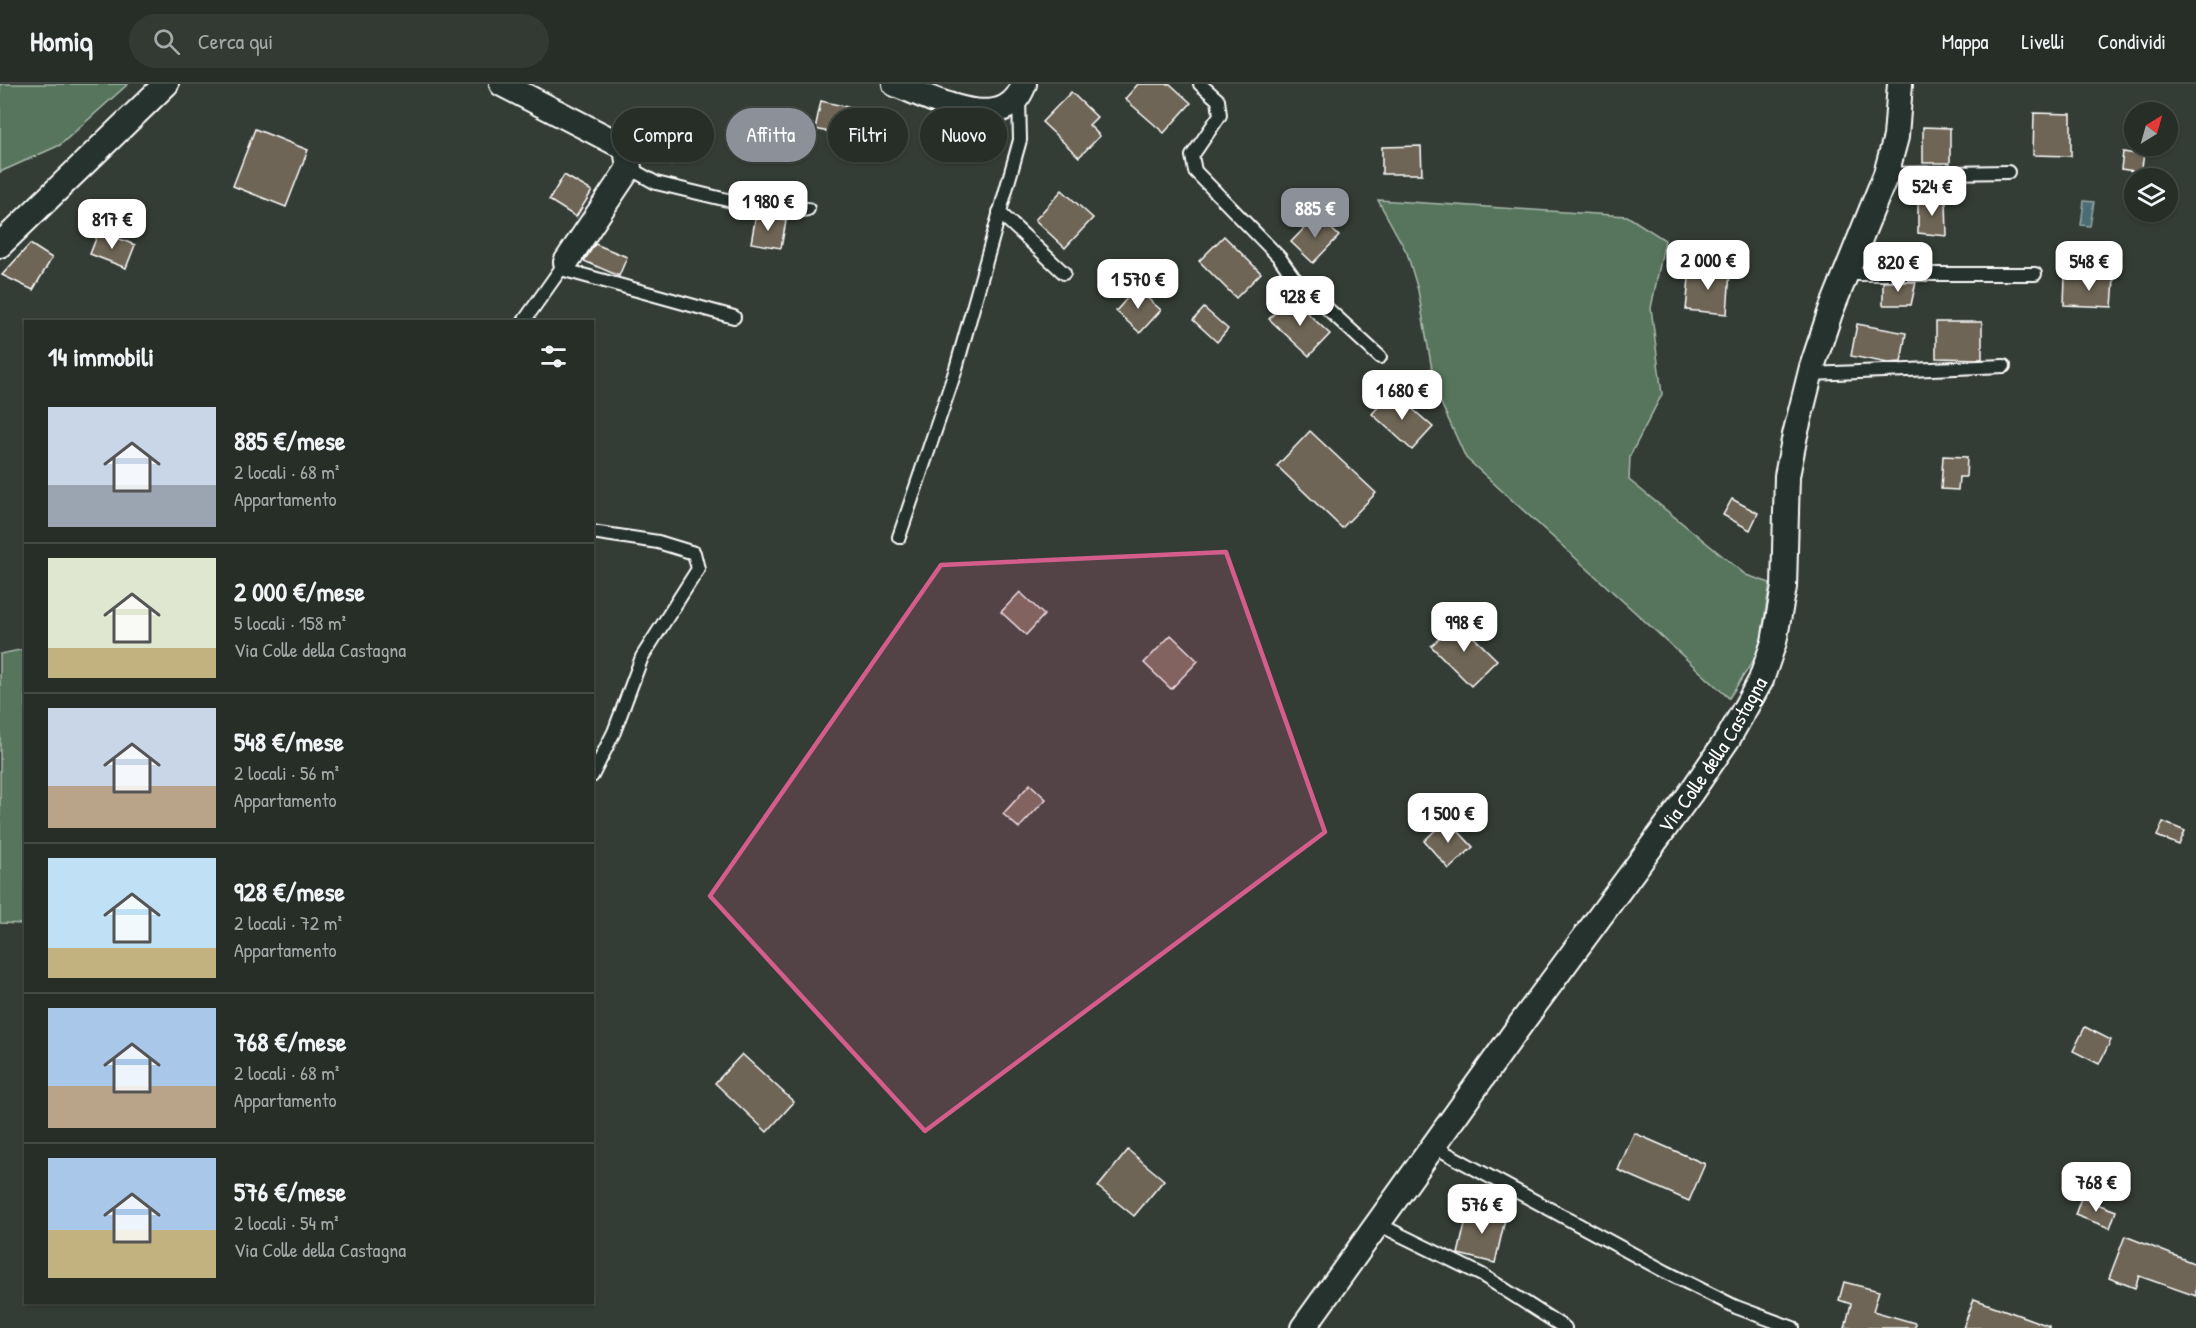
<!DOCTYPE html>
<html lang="it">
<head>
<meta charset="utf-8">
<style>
  body { margin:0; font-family:"Patrick Hand",sans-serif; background:#333a34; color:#f1f3f6; height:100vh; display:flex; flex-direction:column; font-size:22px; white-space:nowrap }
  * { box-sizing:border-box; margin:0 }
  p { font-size:20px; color:#a4a8a8 }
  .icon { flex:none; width:33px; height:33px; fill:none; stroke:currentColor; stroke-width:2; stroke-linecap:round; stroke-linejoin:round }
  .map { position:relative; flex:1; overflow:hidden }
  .drawer { position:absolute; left:24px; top:236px; width:570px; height:984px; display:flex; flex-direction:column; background:#272e28; border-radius:0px; box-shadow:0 2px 4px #0004,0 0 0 2px #434a45 }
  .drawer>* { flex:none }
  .hud { position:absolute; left:612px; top:24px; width:570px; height:54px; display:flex; gap:12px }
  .needle { width:39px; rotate:37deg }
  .tools { position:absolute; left:2124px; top:18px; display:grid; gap:12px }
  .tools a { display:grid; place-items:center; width:54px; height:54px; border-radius:50%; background:#272e28; box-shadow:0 2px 4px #0004,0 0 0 2px #434a45; font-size:30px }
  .price { position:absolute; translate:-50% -51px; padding:0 14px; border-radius:12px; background:#fff; color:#222; font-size:20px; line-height:39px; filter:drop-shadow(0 2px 3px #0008) }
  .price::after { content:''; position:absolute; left:50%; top:36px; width:18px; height:14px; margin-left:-9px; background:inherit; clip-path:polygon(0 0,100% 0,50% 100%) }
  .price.selected { background:#8c9099; color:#fff }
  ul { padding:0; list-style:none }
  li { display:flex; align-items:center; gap:18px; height:150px; padding:0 24px }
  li+li { border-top:2px solid #434a45 }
  li span { display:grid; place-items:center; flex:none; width:168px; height:120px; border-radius:0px; color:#555 }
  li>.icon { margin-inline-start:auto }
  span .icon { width:72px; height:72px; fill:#fffc; stroke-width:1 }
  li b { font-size:26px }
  h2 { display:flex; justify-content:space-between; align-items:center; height:72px; padding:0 24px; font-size:26px }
  .pill { padding:0 21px; border-radius:27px; background:#272e28; box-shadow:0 2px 4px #0004,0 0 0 2px #434a45; font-size:21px; line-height:54px }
  .pill.selected { background:#8c9099; color:#fff }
  header { display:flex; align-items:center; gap:36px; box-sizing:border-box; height:84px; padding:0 30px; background:#272e28; border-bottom:2px solid #434a45 }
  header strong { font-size:28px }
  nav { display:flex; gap:33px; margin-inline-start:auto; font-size:21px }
  .search { width:420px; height:54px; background:#333a34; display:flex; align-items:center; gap:15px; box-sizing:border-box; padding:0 21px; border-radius:33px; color:#a4a8a8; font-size:22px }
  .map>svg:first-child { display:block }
</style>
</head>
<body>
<header>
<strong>Homiq</strong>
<div class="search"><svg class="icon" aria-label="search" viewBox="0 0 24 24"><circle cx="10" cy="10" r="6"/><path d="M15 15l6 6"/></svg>Cerca qui</div>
<nav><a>Mappa</a><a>Livelli</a><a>Condividi</a></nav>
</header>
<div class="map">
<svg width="2196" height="1244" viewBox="0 0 2196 1244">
  <rect width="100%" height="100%" fill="#343d35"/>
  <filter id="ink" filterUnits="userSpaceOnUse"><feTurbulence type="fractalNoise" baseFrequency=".0167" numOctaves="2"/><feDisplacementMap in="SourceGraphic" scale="12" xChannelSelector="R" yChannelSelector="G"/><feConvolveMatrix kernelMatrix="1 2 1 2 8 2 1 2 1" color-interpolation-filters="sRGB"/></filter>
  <g filter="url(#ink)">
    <!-- green -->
    <g fill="#56745c" stroke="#aabaae" stroke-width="1.5">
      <path d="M0,0H128L60,61L0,88Z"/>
      <path d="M1378,116L1627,132L1665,156L1651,224L1662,310L1630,372L1629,396L1746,491L1770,499L1759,568L1729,614L1466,374L1436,308L1418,206L1407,169Z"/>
      <path d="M25,565H26L25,840L0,839V570Z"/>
    </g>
    <!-- water -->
    <path fill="#4b6c72" stroke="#93a7aa" stroke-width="1.5" d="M2084,117L2094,118L2090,142L2081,141Z"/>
    <!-- building -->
    <g fill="#6e6556" stroke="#fff" stroke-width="1.5">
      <path d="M1138,0H1170L1191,19L1164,49L1125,15Z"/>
      <path d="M1071,8L1097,33L1089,41L1100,52L1079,73L1042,38Z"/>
      <path d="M821,17L852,24L847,52L815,45Z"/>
      <path d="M2034,29L2071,30V72L2033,71Z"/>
      <path d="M1923,43L1950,44V79H1923Z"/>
      <path d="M669,44L689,61L671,82L651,65Z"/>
      <path d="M255,45L308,66L286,123L233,102Z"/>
      <path d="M1421,62L1422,90H1382V63Z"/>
      <path d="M2123,68L2144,71L2141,88L2121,85Z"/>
      <path d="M564,91L592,107L576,133L549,116Z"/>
      <path d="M1062,106L1093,134L1065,164L1035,136Z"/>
      <path d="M1918,114L1946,115L1947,152L1918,149Z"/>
      <path d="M756,131L786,137L781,164L751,159Z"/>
      <path d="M1317,131L1339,152L1313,179L1291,158Z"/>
      <path d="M99,147L135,161L126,184L90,170Z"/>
      <path d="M1224,152L1261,189L1236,214L1199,177Z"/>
      <path d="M30,160L52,174L33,206L2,191Z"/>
      <path d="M595,160L627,173L619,192L584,177Z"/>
      <path d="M1690,184L1730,188L1727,230L1686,226Z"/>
      <path d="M2065,193L2114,195L2112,223L2064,221Z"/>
      <path d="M1883,198H1916L1911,221H1883Z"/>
      <path d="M1136,204L1161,226L1140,249L1116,227Z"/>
      <path d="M1290,213L1330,250L1309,272L1269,235Z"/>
      <path d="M1204,224L1228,245L1217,258L1193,236Z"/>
      <path d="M1936,238H1982V275L1936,274Z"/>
      <path d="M1857,240L1906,249L1901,278L1888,279L1851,272Z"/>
      <path d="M1392,307L1433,343L1412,366L1372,330Z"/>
      <path d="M1310,347L1376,409L1342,444L1277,382Z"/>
      <path d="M1943,372L1967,373L1966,393H1959L1958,406L1941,405Z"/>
      <path d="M1732,415L1758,429L1750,446L1723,431Z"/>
      <path d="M1020,508L1044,531L1026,551L1001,528Z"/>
      <path d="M1457,537L1497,576L1471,602L1431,562Z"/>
      <path d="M1171,551L1198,577L1171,605L1144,579Z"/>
      <path d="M1030,700L1046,715L1019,744L1003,730Z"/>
      <path d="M1447,735L1473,763L1449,785L1424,757Z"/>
      <path d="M2163,738L2185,747L2179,761L2157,752Z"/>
      <path d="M2085,943L2111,956L2099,980L2073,967Z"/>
      <path d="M742,970L794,1018L767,1048L715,999Z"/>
      <path d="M1634,1049L1705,1080L1689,1117L1618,1086Z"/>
      <path d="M1128,1066L1164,1096L1134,1132L1098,1103Z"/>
      <path d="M2081,1114L2116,1127L2110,1144L2075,1131Z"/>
      <path d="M1469,1123L1506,1131L1495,1179L1458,1170Z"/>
      <path d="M2125,1152L2196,1180V1212L2139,1192L2135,1204L2109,1194Z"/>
      <path d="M1844,1198L1879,1207L1873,1227L1915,1239V1244H1845L1851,1220L1839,1216Z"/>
      <path d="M1974,1215L2049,1242V1244H1963Z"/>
    </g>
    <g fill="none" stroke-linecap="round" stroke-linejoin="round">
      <!-- lane casing -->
      <g stroke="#fff" stroke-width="16">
        <g id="lane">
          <path d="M1200,0L1218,16L1220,31L1192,72L1195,87L1279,173L1294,194L1380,273"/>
          <path d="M629,84L656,99L782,129L808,125"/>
          <path d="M1886,90L2008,88"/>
          <path d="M999,128L1064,189"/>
          <path d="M561,185L734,233"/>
          <path d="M1846,190H2035"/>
          <path d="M524,237L565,179"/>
          <path d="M1811,290L2004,282"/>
          <path d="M592,448L658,458L694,469L698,485L642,573L614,648L592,692"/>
          <path d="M899,453L955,288L1020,56L1019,14"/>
          <path d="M1433,1062L1666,1188L1736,1223L1793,1244"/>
          <path d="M1378,1140L1482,1191L1565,1244"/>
        </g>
      </g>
      <!-- street casing -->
      <g stroke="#fff" stroke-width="28">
        <g id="street">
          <path d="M502,0L626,64L629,84L566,178"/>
          <path d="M895,0C932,14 1005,55 1024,0"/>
          <path d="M0,161L166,0"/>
          <path id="s1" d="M1303,1244L1520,941L1690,710L1729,653L1761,596L1774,558L1784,503L1787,392L1795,351L1812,283L1830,229L1886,90L1896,53L1900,0"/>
        </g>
      </g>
      <!-- lane -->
      <use href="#lane" stroke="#26332d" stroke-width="12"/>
      <!-- street -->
      <use href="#street" stroke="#26332d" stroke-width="24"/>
    </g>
  </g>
  <!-- marked area -->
  <path fill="#d45d8c" fill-opacity="0.2" stroke="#d45d8c" stroke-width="4.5" stroke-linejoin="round" d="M1226,468L1325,748L925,1047L710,812L941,481Z"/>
  <g text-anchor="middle" stroke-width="6" stroke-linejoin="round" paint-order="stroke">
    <!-- street labels -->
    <g font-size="21" fill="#fff" stroke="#26332d">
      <text dy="7" stroke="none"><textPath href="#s1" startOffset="705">Via Colle della Castagna</textPath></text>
    </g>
  </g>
</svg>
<div class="tools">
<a><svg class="needle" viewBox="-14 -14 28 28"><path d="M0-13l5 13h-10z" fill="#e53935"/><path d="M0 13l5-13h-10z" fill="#a4a8a8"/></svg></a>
<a><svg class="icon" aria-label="layers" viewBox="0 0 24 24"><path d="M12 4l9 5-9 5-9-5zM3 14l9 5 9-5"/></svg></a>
</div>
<b class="price" style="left:1932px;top:133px">524 €</b>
<b class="price" style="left:768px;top:148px">1 980 €</b>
<b class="price selected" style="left:1315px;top:155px">885 €</b>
<b class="price" style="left:112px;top:166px">817 €</b>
<b class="price" style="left:1708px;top:207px">2 000 €</b>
<b class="price" style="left:2089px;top:208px">548 €</b>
<b class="price" style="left:1898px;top:209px">820 €</b>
<b class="price" style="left:1138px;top:226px">1 570 €</b>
<b class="price" style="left:1300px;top:243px">928 €</b>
<b class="price" style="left:1402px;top:337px">1 680 €</b>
<b class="price" style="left:1464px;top:569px">998 €</b>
<b class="price" style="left:1448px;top:760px">1 500 €</b>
<b class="price" style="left:2096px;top:1129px">768 €</b>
<b class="price" style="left:1482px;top:1151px">576 €</b>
<div class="hud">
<a class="pill">Compra</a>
<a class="pill selected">Affitta</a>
<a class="pill">Filtri</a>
<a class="pill">Nuovo</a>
</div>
<section class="drawer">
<h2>14 immobili<svg class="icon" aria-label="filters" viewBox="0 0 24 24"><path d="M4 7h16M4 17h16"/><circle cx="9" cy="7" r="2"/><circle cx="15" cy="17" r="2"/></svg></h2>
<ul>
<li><span style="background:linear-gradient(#c9d6e8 65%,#9aa5b1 0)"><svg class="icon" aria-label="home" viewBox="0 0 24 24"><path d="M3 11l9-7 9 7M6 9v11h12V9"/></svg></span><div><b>885 €/mese</b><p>2 locali · 68 m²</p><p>Appartamento</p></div></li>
<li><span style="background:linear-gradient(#dfe7d0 75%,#c2b280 0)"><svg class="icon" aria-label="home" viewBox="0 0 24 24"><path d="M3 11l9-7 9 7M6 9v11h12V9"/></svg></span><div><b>2 000 €/mese</b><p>5 locali · 158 m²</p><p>Via Colle della Castagna</p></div></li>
<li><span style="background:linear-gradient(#c9d6e8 65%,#b9a48a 0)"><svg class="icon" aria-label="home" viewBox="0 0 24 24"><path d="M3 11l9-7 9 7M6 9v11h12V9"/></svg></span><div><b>548 €/mese</b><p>2 locali · 56 m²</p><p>Appartamento</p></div></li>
<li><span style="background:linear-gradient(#bfe0f5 75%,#c2b280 0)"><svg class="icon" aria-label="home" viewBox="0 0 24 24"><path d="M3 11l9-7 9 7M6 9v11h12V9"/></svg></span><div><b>928 €/mese</b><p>2 locali · 72 m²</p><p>Appartamento</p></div></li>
<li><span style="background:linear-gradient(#a9c7e8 65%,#b9a48a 0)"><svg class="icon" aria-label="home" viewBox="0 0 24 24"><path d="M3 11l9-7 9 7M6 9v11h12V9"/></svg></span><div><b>768 €/mese</b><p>2 locali · 68 m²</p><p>Appartamento</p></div></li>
<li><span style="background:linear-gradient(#a9c7e8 60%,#c2b280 0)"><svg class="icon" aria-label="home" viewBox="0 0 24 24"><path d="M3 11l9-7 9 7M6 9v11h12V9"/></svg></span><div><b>576 €/mese</b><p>2 locali · 54 m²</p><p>Via Colle della Castagna</p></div></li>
</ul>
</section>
</div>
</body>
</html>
